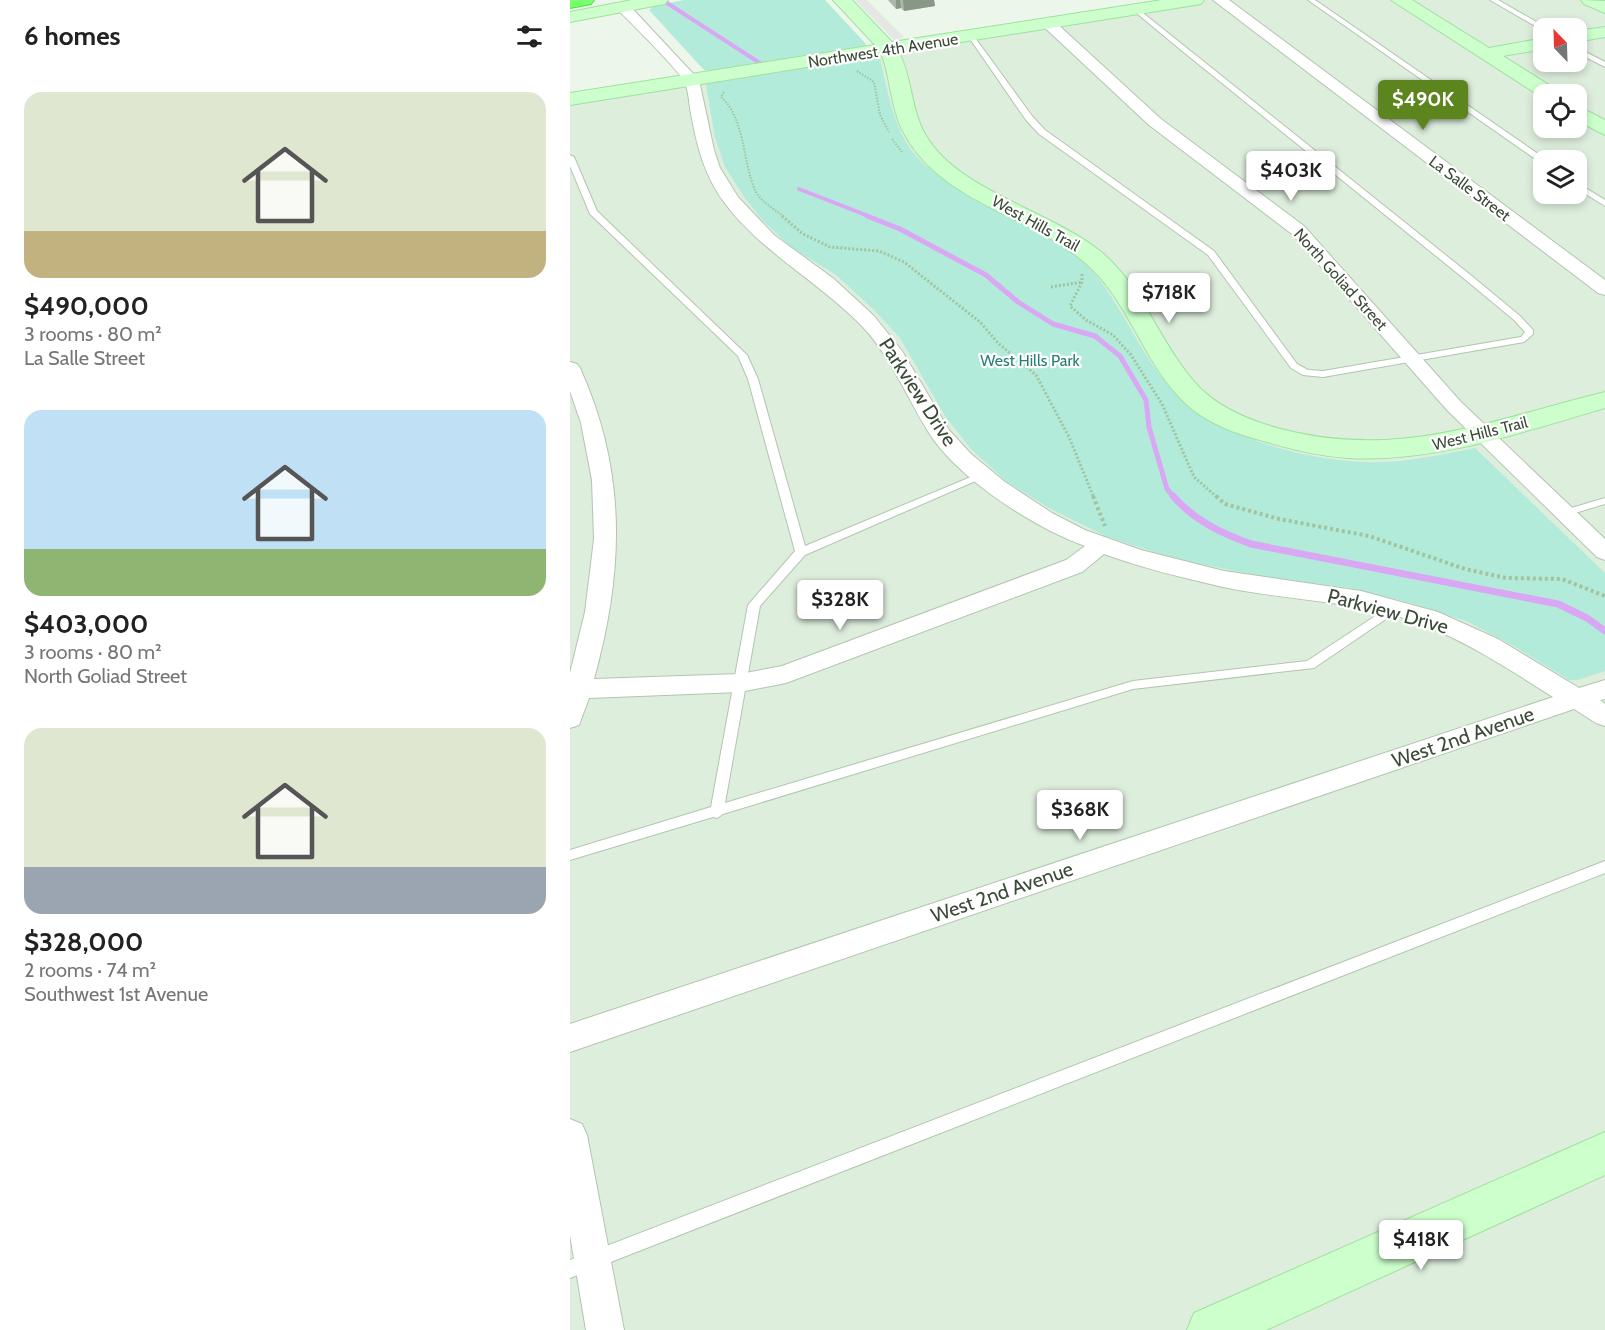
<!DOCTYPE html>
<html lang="en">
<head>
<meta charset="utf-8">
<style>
  body { margin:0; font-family:Cabin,sans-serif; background:#f2f2f2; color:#222; height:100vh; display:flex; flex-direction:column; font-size:22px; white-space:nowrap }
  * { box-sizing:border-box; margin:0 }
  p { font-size:20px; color:#767676 }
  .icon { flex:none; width:33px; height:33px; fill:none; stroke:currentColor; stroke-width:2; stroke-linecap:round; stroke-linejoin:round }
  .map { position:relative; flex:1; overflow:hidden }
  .side { display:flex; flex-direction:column; background:#fff; width:570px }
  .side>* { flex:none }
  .needle { width:39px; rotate:337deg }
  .fabs { position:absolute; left:963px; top:18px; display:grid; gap:12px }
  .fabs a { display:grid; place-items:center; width:54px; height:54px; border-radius:12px; background:#fff; box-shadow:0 3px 9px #0003; font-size:30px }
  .price { position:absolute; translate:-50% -51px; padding:0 14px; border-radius:6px; background:#fff; color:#222; font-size:20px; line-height:39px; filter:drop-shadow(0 2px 3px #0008) }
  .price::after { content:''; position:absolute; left:50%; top:36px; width:18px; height:14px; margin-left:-9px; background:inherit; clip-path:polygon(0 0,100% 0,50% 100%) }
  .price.on { background:#5c851e; color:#fff }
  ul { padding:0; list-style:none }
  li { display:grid; align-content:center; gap:12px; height:318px; padding:0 24px }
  li span { display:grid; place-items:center; height:186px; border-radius:18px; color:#555 }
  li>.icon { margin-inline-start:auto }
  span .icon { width:108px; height:108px; fill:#fffc; stroke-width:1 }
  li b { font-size:26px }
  h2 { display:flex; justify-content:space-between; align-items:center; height:72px; padding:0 24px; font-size:26px }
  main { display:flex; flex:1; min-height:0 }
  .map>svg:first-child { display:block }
</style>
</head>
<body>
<main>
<section class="side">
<h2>6 homes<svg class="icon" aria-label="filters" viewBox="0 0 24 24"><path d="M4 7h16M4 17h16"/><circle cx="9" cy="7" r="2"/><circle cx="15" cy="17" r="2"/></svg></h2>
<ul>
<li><span style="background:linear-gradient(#dfe7d0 75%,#c2b280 0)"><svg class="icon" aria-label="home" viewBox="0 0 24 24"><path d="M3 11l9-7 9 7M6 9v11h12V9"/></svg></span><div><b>$490,000</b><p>3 rooms · 80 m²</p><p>La Salle Street</p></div></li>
<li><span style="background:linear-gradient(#bfe0f5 75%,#8fb573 0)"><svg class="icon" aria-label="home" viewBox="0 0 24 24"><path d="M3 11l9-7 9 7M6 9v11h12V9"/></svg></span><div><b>$403,000</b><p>3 rooms · 80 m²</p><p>North Goliad Street</p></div></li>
<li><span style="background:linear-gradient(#dfe7d0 75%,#9aa5b1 0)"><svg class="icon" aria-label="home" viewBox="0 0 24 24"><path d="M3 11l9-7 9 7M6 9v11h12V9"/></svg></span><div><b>$328,000</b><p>2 rooms · 74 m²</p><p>Southwest 1st Avenue</p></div></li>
</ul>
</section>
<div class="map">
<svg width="1035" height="1330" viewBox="0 0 1035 1330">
  <rect width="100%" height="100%" fill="#ecf6eb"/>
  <!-- residential -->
  <path fill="#deeedd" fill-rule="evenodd" d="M626,0H1035V1330H0V99ZM974,28H1006V62H974ZM974,94H1006V128H974ZM974,160H1006V194H974Z"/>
  <!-- green -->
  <g fill="#b3ebda">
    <path d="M114,0H255L296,44L293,48L143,72L134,70L79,10L84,6Z"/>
    <path d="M298,56L310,58C316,85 321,112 333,137C361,191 453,214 500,250C542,282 559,334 590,375C632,432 724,459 793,462C831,464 868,455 905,448L1035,573V671L1008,680H999L942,645L896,621L841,603L781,588L689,576L606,559L535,536L479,508L437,482L401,449L375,416L330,338L304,310L266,275L221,247L193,221L174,197L155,167L145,138L136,84L141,81Z"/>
  </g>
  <!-- parking -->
  <path fill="#e3e8e2" d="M285,0H297L334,37L325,41Z"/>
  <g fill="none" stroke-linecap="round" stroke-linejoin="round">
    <!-- stream-far2 -->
    <g stroke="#d9a7f3" stroke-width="4">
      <path d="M97,3L193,65"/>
      <path d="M229,189L301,217"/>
    </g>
    <!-- stream-far1 -->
    <path stroke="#d9a7f3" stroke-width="5" d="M297,216L330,229L416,275L448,302L483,324L525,336L550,356L576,400L579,427L597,489L605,498"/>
    <!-- stream -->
    <path stroke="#d9a7f3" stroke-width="7" d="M603,496C625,521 651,533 681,544L988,604L1017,618L1035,631"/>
    <!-- lane casing -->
    <g stroke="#b2c5b0" stroke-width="2">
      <g id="lane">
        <path d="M738,0H745L977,160L971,163Z"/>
        <path d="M920,0H928L977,28L972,30Z"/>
        <path d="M564,9H568L903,277L950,316L963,330V334L954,342L753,377L733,375L721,368L638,255L469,134L456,120L398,36L399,35H403L462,116L475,130L644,251L727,364L738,370L753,371L951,337L955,332L944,320L897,281L611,50L564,11Z"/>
        <path d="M1006,47L1035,62V67L1006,52Z"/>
        <path d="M0,155L4,157L27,211L177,355L188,379L235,546L408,474H416L417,476L235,555L190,606L155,803L563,681L737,661L822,605H830L832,608L744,668L563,689L153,814L147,818L143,817L0,860V850L141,807L178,605L225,551L178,379L168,356L20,214L0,166Z"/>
        <path d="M1006,182L1035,200V206L1006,188Z"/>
        <path d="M1035,498V504L995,516L990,513L991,511Z"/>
        <path d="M1035,861V873L0,1278V1260Z"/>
      </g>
    </g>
    <!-- street casing -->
    <g stroke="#b2c5b0" stroke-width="2">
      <g id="street">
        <path d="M643,0H659L1035,280V295L1028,293Z"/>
        <path d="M53,3L58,4L129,80L144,150L150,168L168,197L204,235L264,279L304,316L332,351L379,430L401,454L435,482L482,513L515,530L571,550L654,571L791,591L868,612L928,639L1009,688L1035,680V699L1030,700L1035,704V726L1026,723L1004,709L0,1052V1024L983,697C940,670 898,642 851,624C788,600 719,601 653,587C614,578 572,568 534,554L512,572L216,683L170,692L19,698L9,725L0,728V673L15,612L24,539L22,480L11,423L0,391V362L7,364L10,368C57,472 54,571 24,679L170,674L212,666L496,560L515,546C465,528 388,479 359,433C336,396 320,354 289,323C246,280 190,251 154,202C134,175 127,146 121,114C119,104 119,93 115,83C111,72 60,22 48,10L46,7Z"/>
        <path d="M479,20L484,21L591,119L734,226L891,402L1035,539V560L1027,557L877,410L722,234L579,125L474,27L472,24Z"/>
        <path d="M0,1119L12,1124L17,1135L54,1330H16L0,1235Z"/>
      </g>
    </g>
    <!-- secondary casing -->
    <g stroke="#a0e0a0" stroke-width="2">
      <g id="secondary">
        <path d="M62,0H98L95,4L89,5L0,22V12Z"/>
        <path d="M263,0H282L322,42L592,0H634L631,4L625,5L329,52C342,78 341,109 355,134C386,190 481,211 530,251C574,287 590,345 628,386C649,408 679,420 707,428C827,461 921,420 1035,392V408C952,432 865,463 778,458C750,456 724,450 697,442C666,434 634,423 611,399C571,358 558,298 513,261C458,215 372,202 335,135C321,111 321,81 312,55L0,105V93L305,45Z"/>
        <path d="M821,0H842L919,48L974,38V49L933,56L987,90L990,94H974L973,98Z"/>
        <path d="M1011,0L1035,1V13L1014,4Z"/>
        <path d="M1035,27V37L1006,42V31Z"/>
        <path d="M1006,105L1035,120V135L1006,120Z"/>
        <path d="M1035,1132V1175L696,1330H617L624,1313Z"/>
      </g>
    </g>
    <!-- highway casing -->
    <g stroke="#4ce338" stroke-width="2">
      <path id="highway" d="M0,0H24L21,4L0,8Z"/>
    </g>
    <!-- path-far2 -->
    <g stroke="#a1c49e" stroke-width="2" stroke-dasharray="1.5 1.5" stroke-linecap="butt">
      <path d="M287,71L304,82L310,115L319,132"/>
      <path d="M154,92L151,97C176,119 172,163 186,192C191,202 206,210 214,217"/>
      <path d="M322,139L332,152"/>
    </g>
    <!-- path-far1 -->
    <g stroke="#a1c49e" stroke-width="3" stroke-dasharray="2 2" stroke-linecap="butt">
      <path d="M212,216L233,234L260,247L309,251L334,262L410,322L428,343L466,375L499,437L524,498"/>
      <path d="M512,274V282L500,306L516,320L543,335L561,355L592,404L624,477L648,498"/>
      <path d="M481,287L513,282"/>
    </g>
    <!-- path -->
    <g stroke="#a1c49e" stroke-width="4" stroke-dasharray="3 3" stroke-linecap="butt">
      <path d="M523,496L535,526"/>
      <path d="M646,496L655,504L709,519L799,536L895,569L936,578L992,579L1035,596"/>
    </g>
    <!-- lane -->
    <use href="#lane" fill="#fff" fill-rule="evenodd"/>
    <!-- street -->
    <use href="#street" fill="#fff" fill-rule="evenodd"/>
    <!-- secondary -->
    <use href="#secondary" fill="#cfc" fill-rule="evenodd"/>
    <!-- highway -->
    <use href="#highway" fill="#78ff6d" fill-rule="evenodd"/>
  </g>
  <!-- wall -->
  <path fill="#a8baa5" d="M318,0H364L365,6L334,11L331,8L326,9Z"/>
  <!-- shaded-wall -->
  <g fill="#889786">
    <path d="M326,0H330L331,8L326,9Z"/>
    <path d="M333,0H364L365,6L334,11Z"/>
  </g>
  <g text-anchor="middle" stroke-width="4.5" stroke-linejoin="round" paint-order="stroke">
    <!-- far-street labels -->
    <g font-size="16" fill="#3b4b38" stroke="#fff">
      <text transform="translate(313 50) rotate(-9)" y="6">Northwest 4th Avenue</text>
      <text transform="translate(900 188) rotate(37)" y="6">La Salle Street</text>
      <text transform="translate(466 223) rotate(29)" y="6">West Hills Trail</text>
      <text transform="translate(771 279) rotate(48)" y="6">North Goliad Street</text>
      <text transform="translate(910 433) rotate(-14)" y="6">West Hills Trail</text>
    </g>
    <!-- far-park labels -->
    <g font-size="16" fill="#288075" stroke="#fff">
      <text x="460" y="366">West Hills Park</text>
    </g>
    <!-- street labels -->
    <g font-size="20" fill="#3b4b38" stroke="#fff">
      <text transform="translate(348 392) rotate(57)" y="7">Parkview Drive</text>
      <text transform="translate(818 611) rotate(15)" y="7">Parkview Drive</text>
      <text transform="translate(893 737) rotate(-19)" y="7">West 2nd Avenue</text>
      <text transform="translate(432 892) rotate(-19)" y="7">West 2nd Avenue</text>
    </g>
  </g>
</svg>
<div class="fabs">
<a><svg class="needle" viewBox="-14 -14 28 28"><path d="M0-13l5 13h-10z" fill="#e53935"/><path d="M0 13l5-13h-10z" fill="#767676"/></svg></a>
<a><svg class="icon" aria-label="locate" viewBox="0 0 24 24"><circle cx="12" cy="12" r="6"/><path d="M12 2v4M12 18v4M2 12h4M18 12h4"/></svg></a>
<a><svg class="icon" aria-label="layers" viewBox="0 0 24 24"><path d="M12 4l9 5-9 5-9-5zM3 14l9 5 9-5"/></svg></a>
</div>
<b class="price on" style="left:853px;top:131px">$490K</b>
<b class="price" style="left:721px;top:202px">$403K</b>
<b class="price" style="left:599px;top:324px">$718K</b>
<b class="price" style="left:270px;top:631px">$328K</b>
<b class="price" style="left:510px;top:841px">$368K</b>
<b class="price" style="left:851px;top:1271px">$418K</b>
</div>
</main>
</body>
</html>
